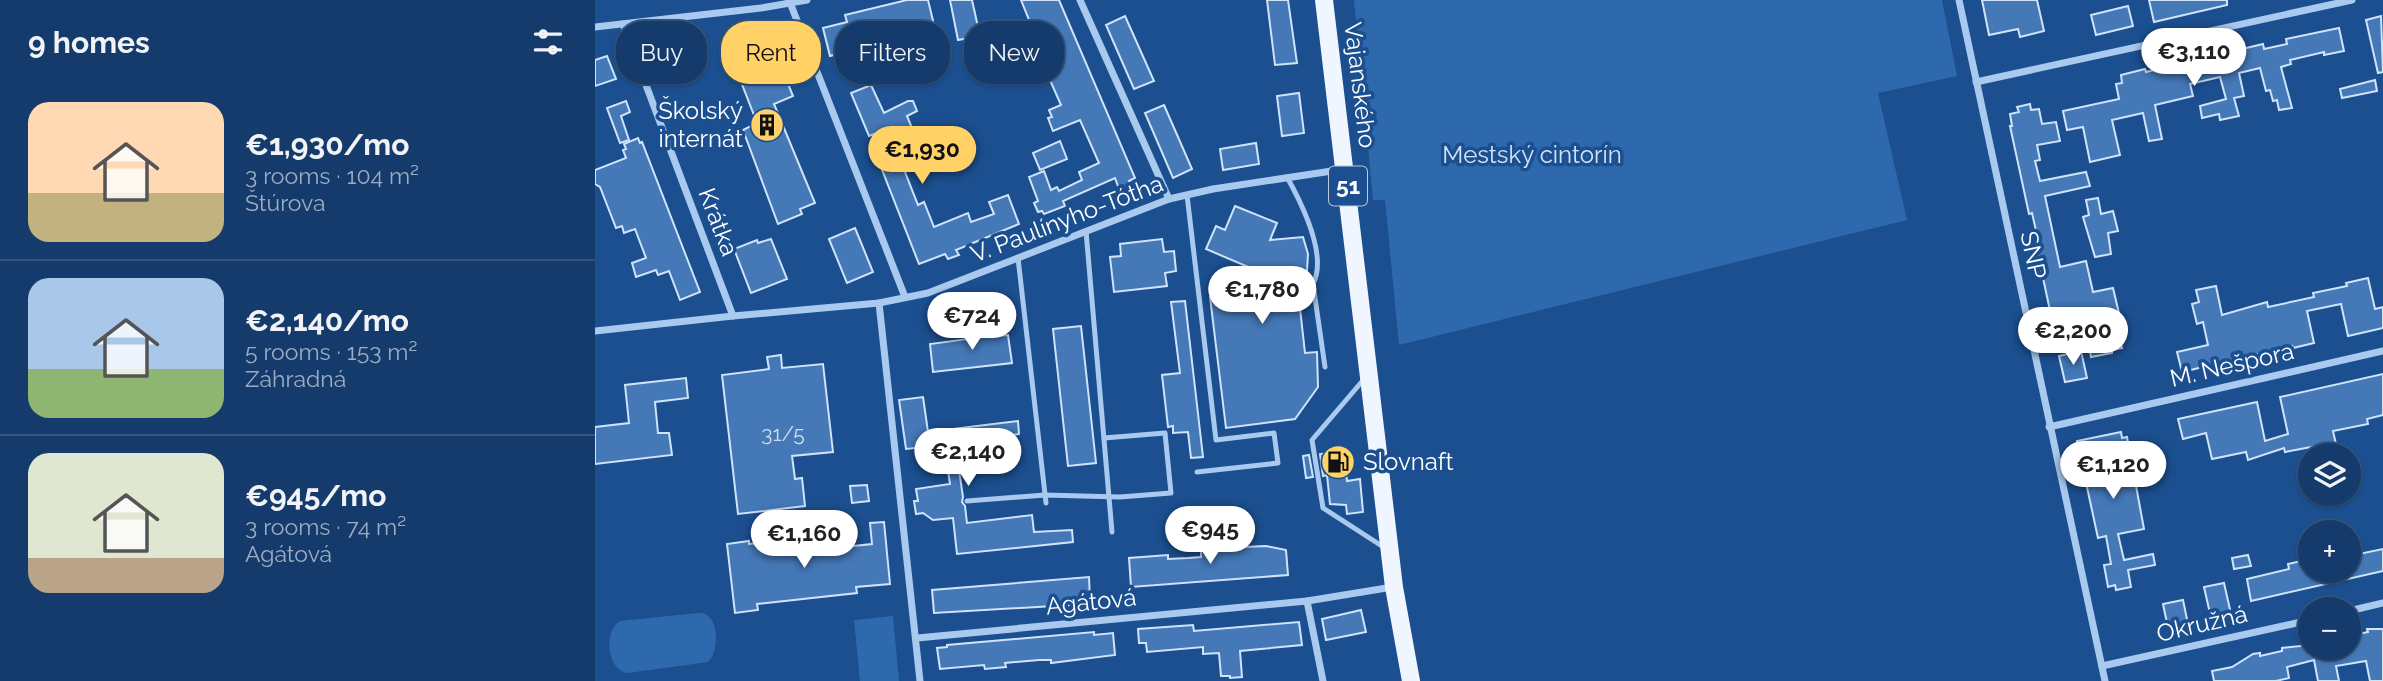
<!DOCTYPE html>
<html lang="en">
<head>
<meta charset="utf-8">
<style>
  body { margin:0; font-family:Raleway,sans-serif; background:#214673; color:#f1f3f6; height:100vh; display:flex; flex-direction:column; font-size:26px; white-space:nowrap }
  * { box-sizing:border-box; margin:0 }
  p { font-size:23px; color:#9dadc1 }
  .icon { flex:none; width:38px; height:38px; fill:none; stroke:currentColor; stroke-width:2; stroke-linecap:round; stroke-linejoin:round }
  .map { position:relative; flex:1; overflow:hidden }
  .drawer { display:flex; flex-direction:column; background:#143b6b; width:595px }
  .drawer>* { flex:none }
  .banner { position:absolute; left:21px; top:21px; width:665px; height:63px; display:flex; gap:14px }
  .fabs { position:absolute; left:1703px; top:443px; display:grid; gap:14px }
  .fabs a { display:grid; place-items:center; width:63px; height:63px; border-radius:50%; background:#143b6b; box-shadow:0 2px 5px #0004,0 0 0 2px #33557e; font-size:35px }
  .price { position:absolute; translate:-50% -60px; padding:0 16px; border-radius:24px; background:#fff; color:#222; font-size:23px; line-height:46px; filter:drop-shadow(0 2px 4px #0008) }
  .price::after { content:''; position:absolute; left:50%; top:42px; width:21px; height:16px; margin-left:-10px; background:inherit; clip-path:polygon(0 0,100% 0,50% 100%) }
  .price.on { background:#ffd166; color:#111 }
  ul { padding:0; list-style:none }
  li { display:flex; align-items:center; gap:21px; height:175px; padding:0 28px }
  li+li { border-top:2px solid #33557e }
  li span { display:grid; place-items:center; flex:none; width:196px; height:140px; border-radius:21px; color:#555 }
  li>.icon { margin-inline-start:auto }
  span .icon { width:84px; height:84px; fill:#fffc; stroke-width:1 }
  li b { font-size:30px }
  h2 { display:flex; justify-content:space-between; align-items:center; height:84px; padding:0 28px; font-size:30px }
  .chip { padding:0 24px; border-radius:28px; background:#143b6b; box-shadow:0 2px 5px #0004,0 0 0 2px #33557e; font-size:24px; line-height:63px }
  .chip.on { background:#ffd166; color:#111 }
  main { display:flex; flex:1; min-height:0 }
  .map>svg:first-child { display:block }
</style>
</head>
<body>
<main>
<section class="drawer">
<h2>9 homes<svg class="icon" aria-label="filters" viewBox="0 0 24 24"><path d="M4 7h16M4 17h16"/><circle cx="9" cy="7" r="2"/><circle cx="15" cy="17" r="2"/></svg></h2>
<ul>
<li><span style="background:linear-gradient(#ffd9b3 65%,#c2b280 0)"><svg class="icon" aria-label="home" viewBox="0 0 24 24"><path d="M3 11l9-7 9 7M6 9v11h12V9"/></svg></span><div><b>€1,930/mo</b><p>3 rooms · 104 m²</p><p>Štúrova</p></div></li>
<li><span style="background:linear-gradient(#a9c7e8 65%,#8fb573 0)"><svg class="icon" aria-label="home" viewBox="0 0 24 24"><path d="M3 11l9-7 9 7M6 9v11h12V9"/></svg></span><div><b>€2,140/mo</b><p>5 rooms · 153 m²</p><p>Záhradná</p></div></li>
<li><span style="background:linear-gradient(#dfe7d0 75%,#b9a48a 0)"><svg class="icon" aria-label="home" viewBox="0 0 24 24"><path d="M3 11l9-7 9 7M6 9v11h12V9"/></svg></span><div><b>€945/mo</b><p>3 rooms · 74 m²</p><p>Agátová</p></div></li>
</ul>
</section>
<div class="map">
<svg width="1788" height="681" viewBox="0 0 1788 681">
  <rect width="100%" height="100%" fill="#1b4f8f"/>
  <!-- green -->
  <g fill="#2e69ad">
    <path d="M759,0H1347L1362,76L1283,93L1312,220L804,345L790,200H778Z"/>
    <path d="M103,613C108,613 111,613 114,617C124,625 123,654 113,662L33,673C12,671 8,631 25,621Z"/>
    <path d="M298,616L304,681H265L259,620Z"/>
  </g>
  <!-- building -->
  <g fill="#4478b7" stroke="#cfe3fa" stroke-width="2">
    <path d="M312,0H333L340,29L303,38L305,53L299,55L262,64L259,50L235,56L228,28L252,22L250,15Z"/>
    <path d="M355,0H377L385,36L363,40Z"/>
    <path d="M426,0H464L540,178L534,181L536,184L524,189L520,178L468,201L470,206L449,214L447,211L443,212L439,203L443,201L434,177L449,171L456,190L462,187L464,191L487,180L484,172L504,163L485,120L458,131L453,118L457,117L454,110L466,105L451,71L457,68L448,45L445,47Z"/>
    <path d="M672,0H693L702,63L680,65Z"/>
    <path d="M1387,0H1442L1449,31L1425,37L1423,29L1394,35Z"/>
    <path d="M1554,0H1632V5L1559,22Z"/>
    <path d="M1533,6L1538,26L1501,35L1496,15Z"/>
    <path d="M530,16L559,81L539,89L511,25Z"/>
    <path d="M1786,16L1788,72L1783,73L1771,20Z"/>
    <path d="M1744,28L1749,51L1729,55V52L1695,60L1696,64L1686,67L1697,108L1684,110L1682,100L1678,101L1675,90L1671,91L1665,68L1644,73L1649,96L1639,98L1644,116L1625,120L1624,114L1607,118L1605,106L1631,99L1625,77L1595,84L1598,96L1560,105L1567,139L1554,141L1548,113L1517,120L1525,155L1495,162L1488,127L1472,130L1468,111L1524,99L1521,84L1527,83L1526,75L1550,69L1551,72L1668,44L1669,49L1692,44L1691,39Z"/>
    <path d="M172,32L198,96L179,104L220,203L205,209L207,214L183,224L148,130L162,123L129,38L133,36Z"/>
    <path d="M12,56L21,79L0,86V60Z"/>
    <path d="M1780,80L1782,91L1747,98L1745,89Z"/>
    <path d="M276,85L289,113L313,101H318L322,111L312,116L326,150L309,159L314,170L310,172L323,205L329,202L339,227L373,213L376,222L399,214L394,202L413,195L424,224L361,250L364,255L353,259L350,254L324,264L282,157L290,153L282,133L274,136L256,93Z"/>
    <path d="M704,93L709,133L687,136L682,96Z"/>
    <path d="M31,101L35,112L26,116L34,140L25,143L12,108Z"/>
    <path d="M1435,104L1436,110L1444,109L1447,124L1461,122L1465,141L1442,145L1445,160L1440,161L1445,181L1491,172L1495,186L1450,196L1465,267L1491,261L1498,292L1518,288L1530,339L1525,340L1527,348L1517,350V353L1496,357L1490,328L1460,334L1439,236L1442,235L1437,213L1434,214L1415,126H1417L1415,114L1424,112L1422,107Z"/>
    <path d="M569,105L597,169L578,178L550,113Z"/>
    <path d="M43,138L45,143L47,142L105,292L85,300L74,271L63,275L61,270L41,277L37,263L51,258L40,229L29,233L27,226L21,228L5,187L0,184V170L31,158L28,150L31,149L29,144Z"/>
    <path d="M465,141L472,159L445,170L438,153Z"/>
    <path d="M661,143L664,164L628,170L625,149Z"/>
    <path d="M1503,198L1506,214L1518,211L1523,231L1513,233L1516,254L1500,257L1488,217L1494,215L1491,200Z"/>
    <path d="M640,206L682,223L675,240L708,237L713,254L712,271L701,272L710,353L722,352L723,387L700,419L631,428L615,297L661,290L658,269L611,249L621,226L630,230Z"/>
    <path d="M260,228L278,272L252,283L234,239Z"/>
    <path d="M176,239L192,279L156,293L139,249L162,240L163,243Z"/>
    <path d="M567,239L569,252L579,251L581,271L570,273L572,286L519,292L515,257L526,256L525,244Z"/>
    <path d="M1773,278L1780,309L1788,307V328L1753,336L1746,304L1712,311L1719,343L1698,348L1697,346L1587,372L1582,352L1613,345L1608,322L1602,324L1597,304L1604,302L1601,290L1621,286L1627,315L1672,302L1673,307L1719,297L1718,293L1752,286L1751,283Z"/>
    <path d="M590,301L608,457L596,458L593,432L578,433V426L573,427L567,375L585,373L576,302Z"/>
    <path d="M397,322L399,336L413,335L417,363L338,372L335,344L388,337L386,324Z"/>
    <path d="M486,326L501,463L473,466L458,329Z"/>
    <path d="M1486,351L1492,378L1470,382L1464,356Z"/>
    <path d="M186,355L187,368L228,364L238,452L197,456L200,479L207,478L210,506L143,514L127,375L174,369L172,357Z"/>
    <path d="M1788,374V415L1772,419L1773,424L1738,431L1743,453L1730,455L1727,445L1690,452L1689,448L1653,460L1651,452L1617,459L1611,433L1588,439L1583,419L1662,402L1670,441L1693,434L1685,397Z"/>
    <path d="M91,378L93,398L60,402L63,433H74L77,455L0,464V427L34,423L30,385Z"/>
    <path d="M328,397L333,432L423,421L424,434L360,443L368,497L367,502L370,506L372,523L437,515L439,532L477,530L478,542L362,554L358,518L338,520L328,513L321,514L319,501H323L321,489L355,484L349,445L311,449L304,400Z"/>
    <path d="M1526,432L1527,438L1532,437L1549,529L1523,534L1529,560L1558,554L1560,565L1533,570L1536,587L1521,590L1520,585L1513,587L1509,565L1516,564L1511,536L1503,538L1482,441Z"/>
    <path d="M749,451L752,481L765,479L768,512L752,514L751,505L735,504L732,475L728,476L725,454Z"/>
    <path d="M714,455L718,477L711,478L708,456Z"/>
    <path d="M272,485L274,501L257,503L255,486Z"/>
    <path d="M289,522L295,584L261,587L262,593L162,604L163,610L140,613L132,544L154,541V544L219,537L220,550L277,544L275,523Z"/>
    <path d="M671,546L691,550L693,575L536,587L534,558L573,555V559L593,558L606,557V549Z"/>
    <path d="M1788,549V571L1656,601L1652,579L1694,569L1693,564L1715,559V570H1754V556Z"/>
    <path d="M1653,555L1656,566L1639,569L1637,558Z"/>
    <path d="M494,577L495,599H486L487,602L476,603V605L339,613L337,590Z"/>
    <path d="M1629,583L1636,614L1616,618L1609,587Z"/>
    <path d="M1588,600L1593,624L1573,628L1568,604Z"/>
    <path d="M766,610L771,632L731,640L727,619Z"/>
    <path d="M704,622L707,645L645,651L647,677L635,678V676H626L624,653L608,654V647L552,652L551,643H544L543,629L598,625L599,631Z"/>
    <path d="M1772,629H1788V681H1775L1771,661L1741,666L1744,681H1723L1719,660L1692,667L1694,678L1681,681H1619L1617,671L1637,667L1658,654L1665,653V656L1687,651V648L1715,645V648H1754V636L1773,632Z"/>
    <path d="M499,632V635L518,633L520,655L456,663V660H444L410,663L411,667L400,668L390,669L389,665L345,669L342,648L352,647V645Z"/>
  </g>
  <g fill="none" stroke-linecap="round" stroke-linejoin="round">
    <!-- service -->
    <g stroke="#a9c9ee" stroke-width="5">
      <path d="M692,177C707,204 733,255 718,284L730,367"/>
      <path d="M592,195L621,440L679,433L683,463L602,472"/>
      <path d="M491,231L517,532"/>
      <path d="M423,258L451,503"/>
      <path d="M770,378L717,440L728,508L790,548"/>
      <path d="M372,501L450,495L525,497L576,493L570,433L509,438"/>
    </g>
    <!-- minor -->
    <g stroke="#a9c9ee" stroke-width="7">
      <path d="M194,0L310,297"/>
      <path d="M485,0L574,199"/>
      <path d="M1364,0L1510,681"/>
      <path d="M28,24L138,316"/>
      <path d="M0,27L166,8L212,0"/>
      <path d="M1381,82L1757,0"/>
      <path d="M284,303L325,681"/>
      <path d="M0,331L138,316L284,303L333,293L574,199L618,189L750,169"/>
      <path d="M1454,427L1788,351"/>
      <path d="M712,601L728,681"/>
      <path d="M1754,611L1788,603"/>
      <path d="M322,638L712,601L798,587"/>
      <path d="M1507,666L1715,620"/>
    </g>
    <!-- primary -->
    <path stroke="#f0f6ff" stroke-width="18" d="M729,0L799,587L816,681"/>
  </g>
  <!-- icons -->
  <defs>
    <g id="building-disc" transform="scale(1.75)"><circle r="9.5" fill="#ffd166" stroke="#1b4f8f"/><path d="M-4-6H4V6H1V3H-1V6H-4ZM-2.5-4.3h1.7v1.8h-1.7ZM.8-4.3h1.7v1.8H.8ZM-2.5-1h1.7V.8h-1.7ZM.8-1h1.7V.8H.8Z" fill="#111"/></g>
    <g id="fuel-disc" transform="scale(1.75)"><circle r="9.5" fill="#ffd166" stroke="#1b4f8f"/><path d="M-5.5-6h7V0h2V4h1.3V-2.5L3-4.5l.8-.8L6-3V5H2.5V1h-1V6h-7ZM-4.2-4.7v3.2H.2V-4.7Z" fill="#111"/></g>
  </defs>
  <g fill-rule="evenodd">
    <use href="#building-disc" x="172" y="125"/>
    <use href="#fuel-disc" x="743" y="462"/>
  </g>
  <g text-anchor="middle" stroke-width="7" stroke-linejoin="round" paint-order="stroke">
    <!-- number labels -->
    <g font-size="21" fill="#d0dded">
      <text x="188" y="441">31/5</text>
    </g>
    <!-- shield labels -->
    <rect fill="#1b4f8f" stroke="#bbcadd" stroke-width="2" x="734" y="166.5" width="38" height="39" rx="5"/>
    <g font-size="23" font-weight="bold" fill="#fff">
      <text x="753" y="194">51</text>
    </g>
    <!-- street labels -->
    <g font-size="24" fill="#fff" stroke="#1b4f8f">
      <text transform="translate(765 85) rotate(83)" y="8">Vajanského</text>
      <text transform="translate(472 219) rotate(-21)" y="8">V. Paulínyho-Tótha</text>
      <text transform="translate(123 222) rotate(69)" y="8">Krátka</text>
      <text transform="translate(1438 255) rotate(78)" y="8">SNP</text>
      <text transform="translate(1637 365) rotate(-13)" y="8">M. Nešpora</text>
      <text transform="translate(496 602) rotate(-6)" y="8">Agátová</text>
      <text transform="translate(1607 624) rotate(-13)" y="8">Okružná</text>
    </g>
    <!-- poi labels -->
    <g font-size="24" fill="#fff" stroke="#1b4f8f" text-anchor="end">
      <text x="148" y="119">Školský<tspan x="148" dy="28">internát</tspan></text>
      <text x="768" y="470" text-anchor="start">Slovnaft</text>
    </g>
    <!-- park labels -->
    <g font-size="24" fill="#cfe3fa" stroke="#1b4f8f">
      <text x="937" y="163">Mestský cintorín</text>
    </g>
  </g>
</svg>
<div class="fabs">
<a><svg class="icon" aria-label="layers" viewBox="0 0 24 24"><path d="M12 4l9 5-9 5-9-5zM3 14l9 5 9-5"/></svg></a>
<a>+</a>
<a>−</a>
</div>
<b class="price" style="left:1599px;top:88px">€3,110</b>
<b class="price on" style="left:327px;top:186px">€1,930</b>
<b class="price" style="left:667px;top:326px">€1,780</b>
<b class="price" style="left:377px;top:352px">€724</b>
<b class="price" style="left:1478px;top:367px">€2,200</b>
<b class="price" style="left:373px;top:488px">€2,140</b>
<b class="price" style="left:1518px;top:501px">€1,120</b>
<b class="price" style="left:615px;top:566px">€945</b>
<b class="price" style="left:209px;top:570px">€1,160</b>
<div class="banner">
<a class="chip">Buy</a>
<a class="chip on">Rent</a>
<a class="chip">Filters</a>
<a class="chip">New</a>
</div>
</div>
</main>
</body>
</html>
